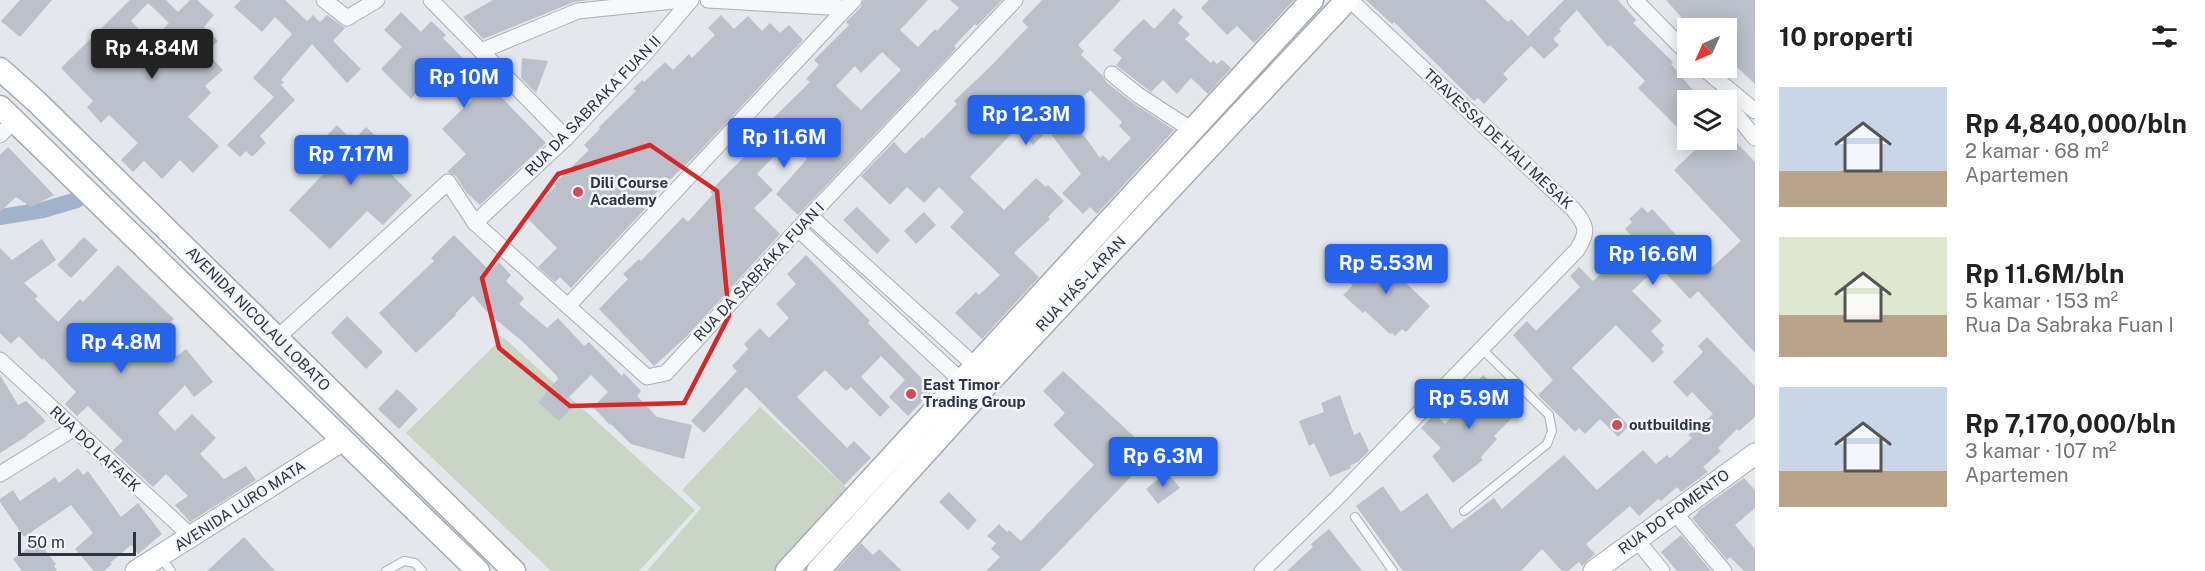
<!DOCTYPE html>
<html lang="id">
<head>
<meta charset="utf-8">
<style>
  body { margin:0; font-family:"Public Sans",sans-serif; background:#f6f6f6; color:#222; height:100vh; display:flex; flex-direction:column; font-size:22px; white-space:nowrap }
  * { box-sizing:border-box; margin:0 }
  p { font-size:20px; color:#767676 }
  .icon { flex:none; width:33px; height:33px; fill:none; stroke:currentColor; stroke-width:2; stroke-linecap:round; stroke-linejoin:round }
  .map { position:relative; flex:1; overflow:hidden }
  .details { display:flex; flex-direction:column; background:#fff; width:450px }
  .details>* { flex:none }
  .needle { width:39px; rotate:225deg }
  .buttons { position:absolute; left:1677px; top:18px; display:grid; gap:12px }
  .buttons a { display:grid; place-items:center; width:60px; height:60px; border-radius:0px; background:#fff; box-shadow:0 3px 15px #0003; font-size:30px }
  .scale { position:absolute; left:18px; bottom:15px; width:118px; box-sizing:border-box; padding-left:6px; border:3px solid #2b3445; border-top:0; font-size:16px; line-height:21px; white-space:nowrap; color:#2b3445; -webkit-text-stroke:4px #f4f6f9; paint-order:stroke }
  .price { position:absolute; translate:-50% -51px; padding:0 14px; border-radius:6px; background:#2563eb; color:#fff; font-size:20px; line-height:39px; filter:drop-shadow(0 2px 3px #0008) }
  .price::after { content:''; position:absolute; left:50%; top:36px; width:18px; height:14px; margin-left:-9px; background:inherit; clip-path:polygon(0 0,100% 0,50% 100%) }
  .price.on { background:#222; color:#fff }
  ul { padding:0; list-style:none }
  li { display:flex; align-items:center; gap:18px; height:150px; padding:0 24px }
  li span { display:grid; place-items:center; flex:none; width:168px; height:120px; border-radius:0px; color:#555 }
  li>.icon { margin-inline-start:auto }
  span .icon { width:72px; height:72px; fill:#fffc; stroke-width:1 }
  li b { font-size:26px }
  h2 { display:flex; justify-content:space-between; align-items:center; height:72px; padding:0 24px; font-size:26px }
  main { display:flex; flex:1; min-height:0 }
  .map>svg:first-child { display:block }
</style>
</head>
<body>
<main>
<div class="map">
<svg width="1755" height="571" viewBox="0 0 1755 571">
  <rect width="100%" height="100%" fill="#e4e7ec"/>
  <!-- green -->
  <g fill="#c9d6c5">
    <path d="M503,337L695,510L639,571H551L406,433Z"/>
    <path d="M760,407L850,491L774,571H647L701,508L682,490Z"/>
  </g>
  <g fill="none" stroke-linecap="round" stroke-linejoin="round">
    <!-- canal -->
    <path stroke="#9fb4cc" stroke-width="16" d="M0,217L43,210L77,200"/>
  </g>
  <!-- building -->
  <g fill="#bbc0ca" fill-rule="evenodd">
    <path d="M20,0H52L20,37L1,21Z"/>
    <path d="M130,0H166L178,12L190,0H197L214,15L204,27L218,41L206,52L223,70L205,86L211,93L188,117L219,146L193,173L180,160L162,179L144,161L133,172L121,160L138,143L109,115L101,123L87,107L93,101L61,68ZM148,3L169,23L151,41L131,21Z"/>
    <path d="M241,0H285L307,21L313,15L320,22L327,15L345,28L333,41L361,69L347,83L312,44L281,80L284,82L281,85L295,100L260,136L266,143L252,157L246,151L240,157L227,145L274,97L253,78L292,34L275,17L262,32L234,7Z"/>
    <path d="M493,0H589L574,2L483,39L463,17Z"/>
    <path d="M863,0H928L900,30L918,47L935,29L937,31L959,8L950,0H1002L977,26L975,24L954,46L956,48L954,51L798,215L776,194L807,159L788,141L757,174L773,190L754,208L780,234L687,336L654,366L599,309L628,279L623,274L639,259L641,261L683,217L688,222L713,194L710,192L719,182L755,146L750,141L810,82L806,79L819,65L814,60L849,25L846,22L861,7ZM882,52L901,70L861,110L836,86L855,66L861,73Z"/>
    <path d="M1042,0H1121L1078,45L1084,51L1081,55L1103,76L1106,82L1133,103L1174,130L1097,214L1090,207L1083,214L1062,193L1081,174L1048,130L1033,145L1017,128L970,177L1004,210L1036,178L1046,187L1048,185L1064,201L1048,217L1050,219L1014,253L1039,277L982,339L955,313L976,292L979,295L1000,275L950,227L964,212L939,187L924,203L907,187L890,205L861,176L894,142L905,154L922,137L923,139L957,104L954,101L991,66L1028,27L1022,21ZM1090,90L1122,122L1119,126L1131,138L1109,161L1103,155L1100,158L1080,130L1064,115Z"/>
    <path d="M1209,0H1294L1254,43L1237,26L1227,35L1201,8Z"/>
    <path d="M1366,0H1485L1508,22L1511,19L1528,36L1564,0H1618L1636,20L1633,23L1673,62L1671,64L1701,100H1688V138L1638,88L1645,81L1610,45L1608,47L1577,10L1559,29L1561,31L1553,39L1559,45L1544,59L1531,46L1503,74L1508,79L1484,104L1478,98L1474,101L1394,22L1392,24Z"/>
    <path d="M1666,0H1755V84L1726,57V28H1696L1691,24L1689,26Z"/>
    <path d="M1174,8L1183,17L1178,23L1190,34L1185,39L1211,63L1213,60L1217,64L1222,60L1231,68L1208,94L1191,78L1177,94L1163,80L1151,92L1116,65L1122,58L1113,50L1134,28L1144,19L1154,29Z"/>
    <path d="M401,12L421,32L431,21L446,35L443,38L546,143L480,205L466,192L456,176L447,172L466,154L442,129L472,100L440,69L411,99L381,69L402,47L384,30Z"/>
    <path d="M721,15L734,29L748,16L762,31L770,23L780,33L789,25L803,40L697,154L642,206L645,209L571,288L560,277L555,282L538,267L557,248L526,217L556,186L554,184L589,150L584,145L600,129L599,127L636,91L633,89L642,80L644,82L665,62L673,70L689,54L692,58L715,35L708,28Z"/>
    <path d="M522,58L548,61L536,93L521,78Z"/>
    <path d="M337,125L353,141L366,127L404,163L392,175L412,195L383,225L367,211L330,249L289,210L331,166L313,150Z"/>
    <path d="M1688,140H1734L1755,162V353L1698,291L1690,299L1659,266L1632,291L1662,321L1651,331L1664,345L1661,349L1664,352L1653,363L1616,325L1572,368L1629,426L1618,437L1600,419L1585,434L1579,428L1575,432L1538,395L1553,380L1513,335L1527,321L1536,331L1580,287L1570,276L1579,267L1593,281L1637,242L1625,229L1632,222L1629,219L1642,207L1648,213L1652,209L1709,270L1741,241L1674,170L1697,148Z"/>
    <path d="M8,147L54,195L31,207L16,197L0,212V155Z"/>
    <path d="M857,207L890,240L877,254L843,220Z"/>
    <path d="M924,212L936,225L916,244L904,231Z"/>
    <path d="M454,235L490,271L499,262L511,275L506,281L524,298L519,304L547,328L558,318L584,346L589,342L622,376L624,373L641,391L637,396L657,417L692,425L684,459L631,444L611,424L610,425L593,407L608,392L591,375L564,402L571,408L559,421L538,402L558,379L556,375L522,341L489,314L473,296L455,314L456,315L416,353L379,313L434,261L431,258Z"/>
    <path d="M84,237L98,250L71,278L57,265Z"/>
    <path d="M42,239L56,260L24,283L38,296L35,299L58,322L80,299L83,302L118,265L174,319L155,339L173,359L186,349L213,382L194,397L185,385L158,413L175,431L192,414L216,438L200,454L224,479L246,466L256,480L190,522L175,505L188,496L166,474L153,487L113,450L123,441L88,406L77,416L65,404L76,392L43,358L42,360L19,336L11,344L0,333V248L12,260Z"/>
    <path d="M1377,252L1382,256L1384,254L1410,279L1406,283L1430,306L1406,332L1402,329L1395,336L1392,333L1390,334L1365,311L1363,313L1343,295L1353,285L1349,282Z"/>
    <path d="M806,255L870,321L868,323L933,390L908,416L889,397L905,380L881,356L861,377L890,407L880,417L851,387L846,391L825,370L797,397L847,448L854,441L871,458L844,485L746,387L704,433L691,421L737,371L732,366L748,349L744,344L760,328L769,338L789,318L776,304L796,284L787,274Z"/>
    <path d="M347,316L383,352L366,369L331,333Z"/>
    <path d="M1707,337L1755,386V417L1739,431L1737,429L1718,448L1721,451L1703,467L1708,472L1681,492L1677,487L1661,501L1658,499L1639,516L1630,506L1618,516L1586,544L1595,554L1582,566L1579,562L1568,571H1562L1542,549L1521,571H1403L1356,506L1383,486L1401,512L1427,493L1452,529L1494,498L1502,509L1564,455L1597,490L1643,450L1656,464L1667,455L1670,458L1692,438L1688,435L1713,414L1692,392L1687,397L1673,382L1703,352L1698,346Z"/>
    <path d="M1063,371L1153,454L1040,571H986L1000,557L991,549L996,543L987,536L999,524L1007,532L1009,530L1021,541L1094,465L1053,425L1065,413L1043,391Z"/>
    <path d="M0,375L18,405L26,401L46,421L27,435V436L0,453Z"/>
    <path d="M1483,375L1510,400L1503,407L1513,417L1494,436L1497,439L1481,457L1483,460L1453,483L1432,456L1441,448L1421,428L1435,414L1445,424L1471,396L1467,392Z"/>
    <path d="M397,389L418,409L399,429L378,409Z"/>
    <path d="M1340,395L1354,435L1360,432L1369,451L1359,461L1350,466L1351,468L1330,477L1314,443L1309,446L1299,421L1324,412L1321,403Z"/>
    <path d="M78,468L83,475L88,471L121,517L138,503L162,534L138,554L131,545L110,563L112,564L104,571H94L75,549L93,533L71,505L24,537L0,502V499L13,490L20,501L55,477L59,483Z"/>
    <path d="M1167,472L1180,488L1158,504L1146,489Z"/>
    <path d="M1744,478L1755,490V508L1735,525L1755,549V571H1744L1730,557L1727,560L1692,518L1699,512L1698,511Z"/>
    <path d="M949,492L977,520L968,530L939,502Z"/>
    <path d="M1329,529L1362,571H1287L1313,547L1311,544Z"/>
    <path d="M1681,535L1711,571H1677L1661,552Z"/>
    <path d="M244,537L275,571H207Z"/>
    <path d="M38,541L56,564L54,566L57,571H22L13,559Z"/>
    <path d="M861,543L873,555L879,549L902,571H836Z"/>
  </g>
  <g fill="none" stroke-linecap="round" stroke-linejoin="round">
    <!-- lane casing -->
    <g stroke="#a9aeb7" stroke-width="10">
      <g id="lane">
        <path d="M1464,511L1547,444L1552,431L1549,415L1481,348"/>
        <path d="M1355,517L1393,571"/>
        <path d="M161,558L171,571"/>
        <path d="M386,571L404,561L415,563L422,571"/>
      </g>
    </g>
    <!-- street casing -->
    <g stroke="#a9aeb7" stroke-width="17">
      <g id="street">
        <path d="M324,0L347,18L377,0"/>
        <path d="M431,0L481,51"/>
        <path d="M691,0L643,56L566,138L475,223L647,377L666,373L810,216L1015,0"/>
        <path d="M708,0L846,8L854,0"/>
        <path d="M1635,0L1688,54"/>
        <path d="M1703,68L1755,111"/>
        <path d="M1112,74L1138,95L1192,130"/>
        <path d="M1726,102L1755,138"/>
        <path d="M0,135L15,120"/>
        <path d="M566,138L481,51L578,11L683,0"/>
        <path d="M810,216L981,371"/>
        <path d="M798,229L968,387"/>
        <path d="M568,306L846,8"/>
        <path d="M277,338L448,182L475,223"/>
        <path d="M0,360L191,536"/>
        <path d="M0,474L73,429"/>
        <path d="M1674,512L1724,571"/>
        <path d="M1636,539L1662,571"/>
        <path d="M1262,571L1338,497L1577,250C1589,231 1587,226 1573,209L1350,0"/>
      </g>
    </g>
    <!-- secondary casing -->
    <g stroke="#a9aeb7" stroke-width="23">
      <g id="secondary">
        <path d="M136,571L343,440"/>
        <path d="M1594,571L1755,454"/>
      </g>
    </g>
    <!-- primary casing -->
    <g stroke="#a3abb8" stroke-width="25">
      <g id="primary">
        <path d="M0,69L37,102L514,571"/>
        <path d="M0,107L478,571"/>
        <path d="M787,571L1312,0"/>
        <path d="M818,571L991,380L1347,0"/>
      </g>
    </g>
    <!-- lane -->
    <use href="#lane" stroke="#f7f8fa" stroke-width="8"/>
    <!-- street -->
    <use href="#street" stroke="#f7f8fa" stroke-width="15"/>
    <!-- secondary -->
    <use href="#secondary" stroke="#fff" stroke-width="21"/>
    <!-- primary -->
    <use href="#primary" stroke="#fff" stroke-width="22"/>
  </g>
  <!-- marked area -->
  <path fill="none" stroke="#d62828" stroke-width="4.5" stroke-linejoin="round" d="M650,145L717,191L729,316L684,403L570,406L499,348L482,278L558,174Z"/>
  <!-- markers -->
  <g fill="#d1495b" stroke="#f4f6f9" stroke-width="2">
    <circle cx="578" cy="192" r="6"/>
    <circle cx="911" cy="394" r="6"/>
    <circle cx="1617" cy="425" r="6"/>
  </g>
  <g text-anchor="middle" stroke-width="5" stroke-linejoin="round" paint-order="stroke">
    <!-- street labels -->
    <g font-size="15" fill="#2b3445" stroke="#f4f6f9">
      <text transform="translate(593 106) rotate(-46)" y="5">RUA DA SABRAKA FUAN II</text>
      <text transform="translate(1498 139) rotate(43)" y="5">TRAVESSA DE HALI MESAK</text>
      <text transform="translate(759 272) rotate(-47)" y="5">RUA DA SABRAKA FUAN I</text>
      <text transform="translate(1081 284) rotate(-47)" y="5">RUA HÁS-LARAN</text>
      <text transform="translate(258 319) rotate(45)" y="5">AVENIDA NICOLAU LOBATO</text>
      <text transform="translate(95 449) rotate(43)" y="5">RUA DO LAFAEK</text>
      <text transform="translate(240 506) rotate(-33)" y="5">AVENIDA LURO MATA</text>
      <text transform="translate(1674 512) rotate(-36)" y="5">RUA DO FOMENTO</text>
    </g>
    <!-- poi labels -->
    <g font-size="15" font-weight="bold" fill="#2b3445" stroke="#f4f6f9" text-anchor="start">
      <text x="590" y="188">Dili Course<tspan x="590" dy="17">Academy</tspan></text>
      <text x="923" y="390">East Timor<tspan x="923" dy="17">Trading Group</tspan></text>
      <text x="1629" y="430">outbuilding</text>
    </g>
  </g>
</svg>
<div class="buttons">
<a><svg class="needle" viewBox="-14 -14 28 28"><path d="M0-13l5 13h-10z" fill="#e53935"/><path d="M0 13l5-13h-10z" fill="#767676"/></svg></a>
<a><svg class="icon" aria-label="layers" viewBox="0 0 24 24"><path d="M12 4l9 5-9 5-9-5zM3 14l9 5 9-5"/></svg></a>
</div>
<div class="scale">50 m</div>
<b class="price on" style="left:152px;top:80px">Rp 4.84M</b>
<b class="price" style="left:464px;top:109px">Rp 10M</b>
<b class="price" style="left:1026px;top:146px">Rp 12.3M</b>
<b class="price" style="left:784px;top:169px">Rp 11.6M</b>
<b class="price" style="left:351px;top:186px">Rp 7.17M</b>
<b class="price" style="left:1653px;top:286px">Rp 16.6M</b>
<b class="price" style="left:1386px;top:295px">Rp 5.53M</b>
<b class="price" style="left:121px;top:374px">Rp 4.8M</b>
<b class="price" style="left:1469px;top:430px">Rp 5.9M</b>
<b class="price" style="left:1163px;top:488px">Rp 6.3M</b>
</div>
<section class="details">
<h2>10 properti<svg class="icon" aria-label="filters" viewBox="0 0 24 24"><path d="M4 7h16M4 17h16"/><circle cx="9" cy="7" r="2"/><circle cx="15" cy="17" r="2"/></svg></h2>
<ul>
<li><span style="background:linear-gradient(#c9d6e8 70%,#b9a48a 0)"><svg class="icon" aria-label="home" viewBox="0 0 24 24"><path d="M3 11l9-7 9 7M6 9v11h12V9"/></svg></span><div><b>Rp 4,840,000/bln</b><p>2 kamar · 68 m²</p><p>Apartemen</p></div></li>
<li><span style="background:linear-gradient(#dfe7d0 65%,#b9a48a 0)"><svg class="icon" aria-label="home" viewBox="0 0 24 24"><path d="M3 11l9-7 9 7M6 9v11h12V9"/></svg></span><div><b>Rp 11.6M/bln</b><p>5 kamar · 153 m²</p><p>Rua Da Sabraka Fuan I</p></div></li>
<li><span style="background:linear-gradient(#c9d6e8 70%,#b9a48a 0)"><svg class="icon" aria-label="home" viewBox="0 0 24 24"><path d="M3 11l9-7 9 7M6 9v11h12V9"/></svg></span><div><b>Rp 7,170,000/bln</b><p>3 kamar · 107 m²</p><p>Apartemen</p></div></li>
</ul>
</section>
</main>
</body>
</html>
